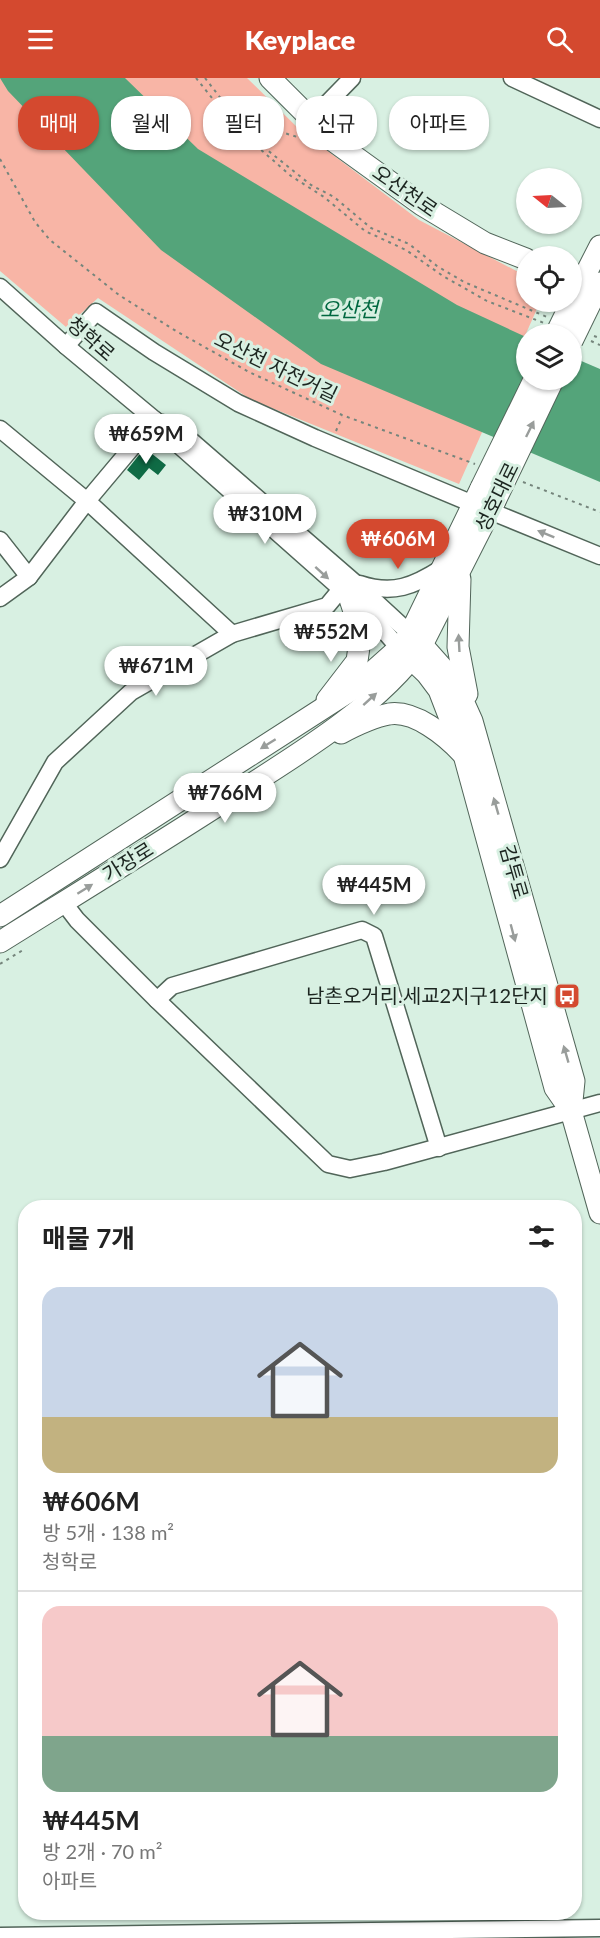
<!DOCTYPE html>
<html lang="ko">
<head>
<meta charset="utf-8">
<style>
  body { margin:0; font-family:Lato,"Noto Sans KR",sans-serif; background:#f6f6f6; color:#222; height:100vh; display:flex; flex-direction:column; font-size:22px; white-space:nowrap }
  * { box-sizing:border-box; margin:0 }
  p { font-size:20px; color:#767676 }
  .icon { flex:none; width:33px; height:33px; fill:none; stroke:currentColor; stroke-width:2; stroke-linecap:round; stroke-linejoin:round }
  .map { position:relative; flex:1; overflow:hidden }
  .panel { position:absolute; left:18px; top:1122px; width:564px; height:720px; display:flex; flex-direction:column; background:#fff; border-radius:24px; box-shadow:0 2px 4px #0004 }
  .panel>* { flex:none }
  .guide { position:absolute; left:18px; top:18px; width:564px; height:54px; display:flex; gap:12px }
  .needle { width:39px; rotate:288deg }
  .fabs { position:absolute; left:516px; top:90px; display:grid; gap:12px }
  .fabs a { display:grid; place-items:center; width:66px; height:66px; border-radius:50%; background:#fff; box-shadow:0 2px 4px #0004; font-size:30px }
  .price { position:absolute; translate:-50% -51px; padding:0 14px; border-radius:21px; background:#fff; color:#222; font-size:20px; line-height:39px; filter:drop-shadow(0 2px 3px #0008) }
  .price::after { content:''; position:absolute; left:50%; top:36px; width:18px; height:14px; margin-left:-9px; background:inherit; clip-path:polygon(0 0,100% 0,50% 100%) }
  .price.current { background:#d4492f; color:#fff }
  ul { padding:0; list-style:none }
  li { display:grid; align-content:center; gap:12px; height:318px; padding:0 24px }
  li+li { border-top:2px solid #e0e0e0 }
  li span { display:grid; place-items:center; height:186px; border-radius:18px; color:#555 }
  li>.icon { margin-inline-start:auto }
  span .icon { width:108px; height:108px; fill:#fffc; stroke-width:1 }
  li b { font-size:26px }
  h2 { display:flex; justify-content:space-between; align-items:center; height:72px; padding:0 24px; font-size:26px }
  .pill { padding:0 21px; border-radius:24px; background:#fff; box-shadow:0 2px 4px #0004; font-size:21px; line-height:54px }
  .pill.current { background:#d4492f; color:#fff }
  header { display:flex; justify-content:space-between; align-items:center; height:78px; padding:0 24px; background:#d4492f; color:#fff; font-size:27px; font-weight:800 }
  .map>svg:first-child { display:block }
</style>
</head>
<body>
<header><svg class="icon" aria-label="menu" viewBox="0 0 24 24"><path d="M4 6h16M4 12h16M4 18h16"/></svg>Keyplace<svg class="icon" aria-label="search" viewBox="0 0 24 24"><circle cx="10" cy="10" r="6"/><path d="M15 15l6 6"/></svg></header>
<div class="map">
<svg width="600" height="1860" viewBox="0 0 600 1860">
  <rect width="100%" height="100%" fill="#d8f0e2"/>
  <!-- green -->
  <path fill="#f8b5a6" d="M0,0H247L300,52L419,142L526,198V224H540L459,406L250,321L98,220L66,249L0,193Z"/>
  <!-- water -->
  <path fill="#54a47a" d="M0,0H125L198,71L457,227L526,259V302H572V279L600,291V404L321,286L161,172L8,13Z"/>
  <!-- building -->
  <path fill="#0f6b45" d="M151,375L166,387L158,397L149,390L139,402L127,392L139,377Z"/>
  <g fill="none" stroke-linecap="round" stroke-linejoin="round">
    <!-- minor casing -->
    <g stroke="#516559" stroke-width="19">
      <g id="minor">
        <path d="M512,0L600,41"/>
        <path d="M311,42L352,0"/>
        <path d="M0,209L66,268L155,342L172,361L349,518L379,547L399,570"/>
        <path d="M66,268L96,234L154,274L238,325L315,360L473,426"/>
        <path d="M155,342L87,423L232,556"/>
        <path d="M162,345L181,354L354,504L418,563"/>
        <path d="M0,351L87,423L29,499L0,520"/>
        <path d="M490,433L600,478"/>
        <path d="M0,462L29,499"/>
        <path d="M360,506C393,517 414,508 442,490"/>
        <path d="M0,781L55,684L131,614L232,556L327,528L341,511"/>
        <path d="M64,825L77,842L157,922L328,1086L350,1091L384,1084L600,1025"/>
        <path d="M157,922L172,908L362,852L374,858L439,1070"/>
        <path d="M0,1858L600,1850"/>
      </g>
    </g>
    <!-- major casing -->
    <g stroke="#516559" stroke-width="23">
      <g id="major">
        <path d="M270,0L332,62L422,127L485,165L526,181"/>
        <path d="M576,215L600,168"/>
        <path d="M591,224L600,205"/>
        <path d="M460,501L458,569L467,616"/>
        <path d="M422,567L454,603L472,643L574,1003L571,1033"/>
        <path d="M403,573L427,596L439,612L464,677L555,1010L571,1033L600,1135"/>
        <path d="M327,622L357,583L361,555L349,518"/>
        <path d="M341,655C356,647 373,639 389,636C415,632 446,658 462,675"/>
        <path d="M0,838L353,611L399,570L410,556L481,410"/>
        <path d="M0,864C77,816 155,768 231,719C295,678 377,630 422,567L495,423"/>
      </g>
    </g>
    <!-- path -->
    <g stroke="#75857c" stroke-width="2" stroke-dasharray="3 4.5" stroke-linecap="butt">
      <path d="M196,0L236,50L291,98L324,119L365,153L406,172L443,198L487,223L544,245"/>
      <path d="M205,0L236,40L256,63L311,107L334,119L371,150L409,166L437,188L464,204L547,239"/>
      <path d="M236,40L307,62"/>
      <path d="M0,81L35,144L50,162L119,217L176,253L249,294L342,337L475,386"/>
      <path d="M594,258L600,260"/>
      <path d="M591,263L600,267"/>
      <path d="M336,353L342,339"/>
      <path d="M523,404L600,434"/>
      <path d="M0,886L23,872"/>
    </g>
    <!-- minor -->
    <use href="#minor" stroke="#fff" stroke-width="16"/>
    <!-- major -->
    <use href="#major" stroke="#fff" stroke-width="21"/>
    <!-- major-bridge casing -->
    <g stroke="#516559" stroke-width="23" stroke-linecap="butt">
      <g id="major-bridge">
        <path d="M556,256L576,215"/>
        <path d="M572,263L591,224"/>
        <path d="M481,410L534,302"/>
        <path d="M495,423L553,302"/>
      </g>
    </g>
    <!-- major-bridge -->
    <use href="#major-bridge" stroke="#fff" stroke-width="21"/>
  </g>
  <!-- one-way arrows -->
  <defs><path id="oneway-solid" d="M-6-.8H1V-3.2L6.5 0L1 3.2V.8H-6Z" transform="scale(1.5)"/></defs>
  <g fill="#999d9b">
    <use href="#oneway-solid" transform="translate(530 351) rotate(-64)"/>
    <use href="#oneway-solid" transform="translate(546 456) rotate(-158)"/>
    <use href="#oneway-solid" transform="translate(322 495) rotate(42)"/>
    <use href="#oneway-solid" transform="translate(459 565) rotate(-93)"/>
    <use href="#oneway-solid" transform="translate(370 621) rotate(-42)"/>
    <use href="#oneway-solid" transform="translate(268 666) rotate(148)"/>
    <use href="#oneway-solid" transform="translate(496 728) rotate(-106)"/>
    <use href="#oneway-solid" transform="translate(85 811) rotate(-32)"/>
    <use href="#oneway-solid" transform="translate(513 855) rotate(75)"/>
    <use href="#oneway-solid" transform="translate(566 976) rotate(-106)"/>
  </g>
  <!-- icons -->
  <defs>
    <g id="bus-square" transform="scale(1.35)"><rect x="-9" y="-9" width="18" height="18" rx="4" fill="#d4492f" stroke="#d8f0e2"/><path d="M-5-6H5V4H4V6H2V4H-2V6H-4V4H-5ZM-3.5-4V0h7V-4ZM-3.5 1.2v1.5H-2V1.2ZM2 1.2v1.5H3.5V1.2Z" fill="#fff"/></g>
  </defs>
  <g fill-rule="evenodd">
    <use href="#bus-square" x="567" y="918"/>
  </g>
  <g text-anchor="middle" stroke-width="6" stroke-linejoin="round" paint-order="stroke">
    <!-- street labels -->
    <g font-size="20" fill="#1c2520" stroke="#d8f0e2">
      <text transform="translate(405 113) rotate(35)" y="7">오산천로</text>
      <text transform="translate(91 261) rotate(41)" y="7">청학로</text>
      <text transform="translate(276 289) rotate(26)" y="7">오산천 자전거길</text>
      <text transform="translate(497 419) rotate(-64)" y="7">성호대로</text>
      <text transform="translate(128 784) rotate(-32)" y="7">가장로</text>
      <text transform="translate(514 794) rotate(74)" y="7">감투로</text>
    </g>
    <!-- poi labels -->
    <g font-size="20" fill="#1c2520" stroke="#d8f0e2" text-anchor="end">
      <text x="548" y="925">남촌오거리.세교2지구12단지</text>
    </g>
    <!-- water labels -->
    <g font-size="21" font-style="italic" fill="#006840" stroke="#d8f0e2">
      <text x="349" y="239">오산천</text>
    </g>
  </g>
</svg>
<div class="fabs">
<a><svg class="needle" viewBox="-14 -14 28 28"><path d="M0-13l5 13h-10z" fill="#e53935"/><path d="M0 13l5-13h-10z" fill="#767676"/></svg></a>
<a><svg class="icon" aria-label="locate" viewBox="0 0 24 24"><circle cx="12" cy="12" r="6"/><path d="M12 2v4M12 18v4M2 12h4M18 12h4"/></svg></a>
<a><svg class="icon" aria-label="layers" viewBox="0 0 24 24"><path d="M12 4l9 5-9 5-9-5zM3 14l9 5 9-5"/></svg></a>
</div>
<b class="price" style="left:146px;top:387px">₩659M</b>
<b class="price" style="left:265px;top:467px">₩310M</b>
<b class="price current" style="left:398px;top:492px">₩606M</b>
<b class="price" style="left:331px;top:585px">₩552M</b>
<b class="price" style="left:156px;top:619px">₩671M</b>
<b class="price" style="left:225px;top:746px">₩766M</b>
<b class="price" style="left:374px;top:838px">₩445M</b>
<div class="guide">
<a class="pill current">매매</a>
<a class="pill">월세</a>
<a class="pill">필터</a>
<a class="pill">신규</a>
<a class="pill">아파트</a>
</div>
<section class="panel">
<h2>매물 7개<svg class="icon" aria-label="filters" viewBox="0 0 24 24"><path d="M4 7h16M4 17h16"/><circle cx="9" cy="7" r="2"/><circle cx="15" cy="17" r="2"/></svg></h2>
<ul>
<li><span style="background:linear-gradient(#c9d6e8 70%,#c2b280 0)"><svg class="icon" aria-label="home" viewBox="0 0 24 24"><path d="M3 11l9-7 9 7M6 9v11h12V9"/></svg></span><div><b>₩606M</b><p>방 5개 · 138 m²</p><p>청학로</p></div></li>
<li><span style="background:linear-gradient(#f6c9c9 70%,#7fa58c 0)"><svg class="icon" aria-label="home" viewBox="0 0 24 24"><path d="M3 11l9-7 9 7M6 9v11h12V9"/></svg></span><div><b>₩445M</b><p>방 2개 · 70 m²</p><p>아파트</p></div></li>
</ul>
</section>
</div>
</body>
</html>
